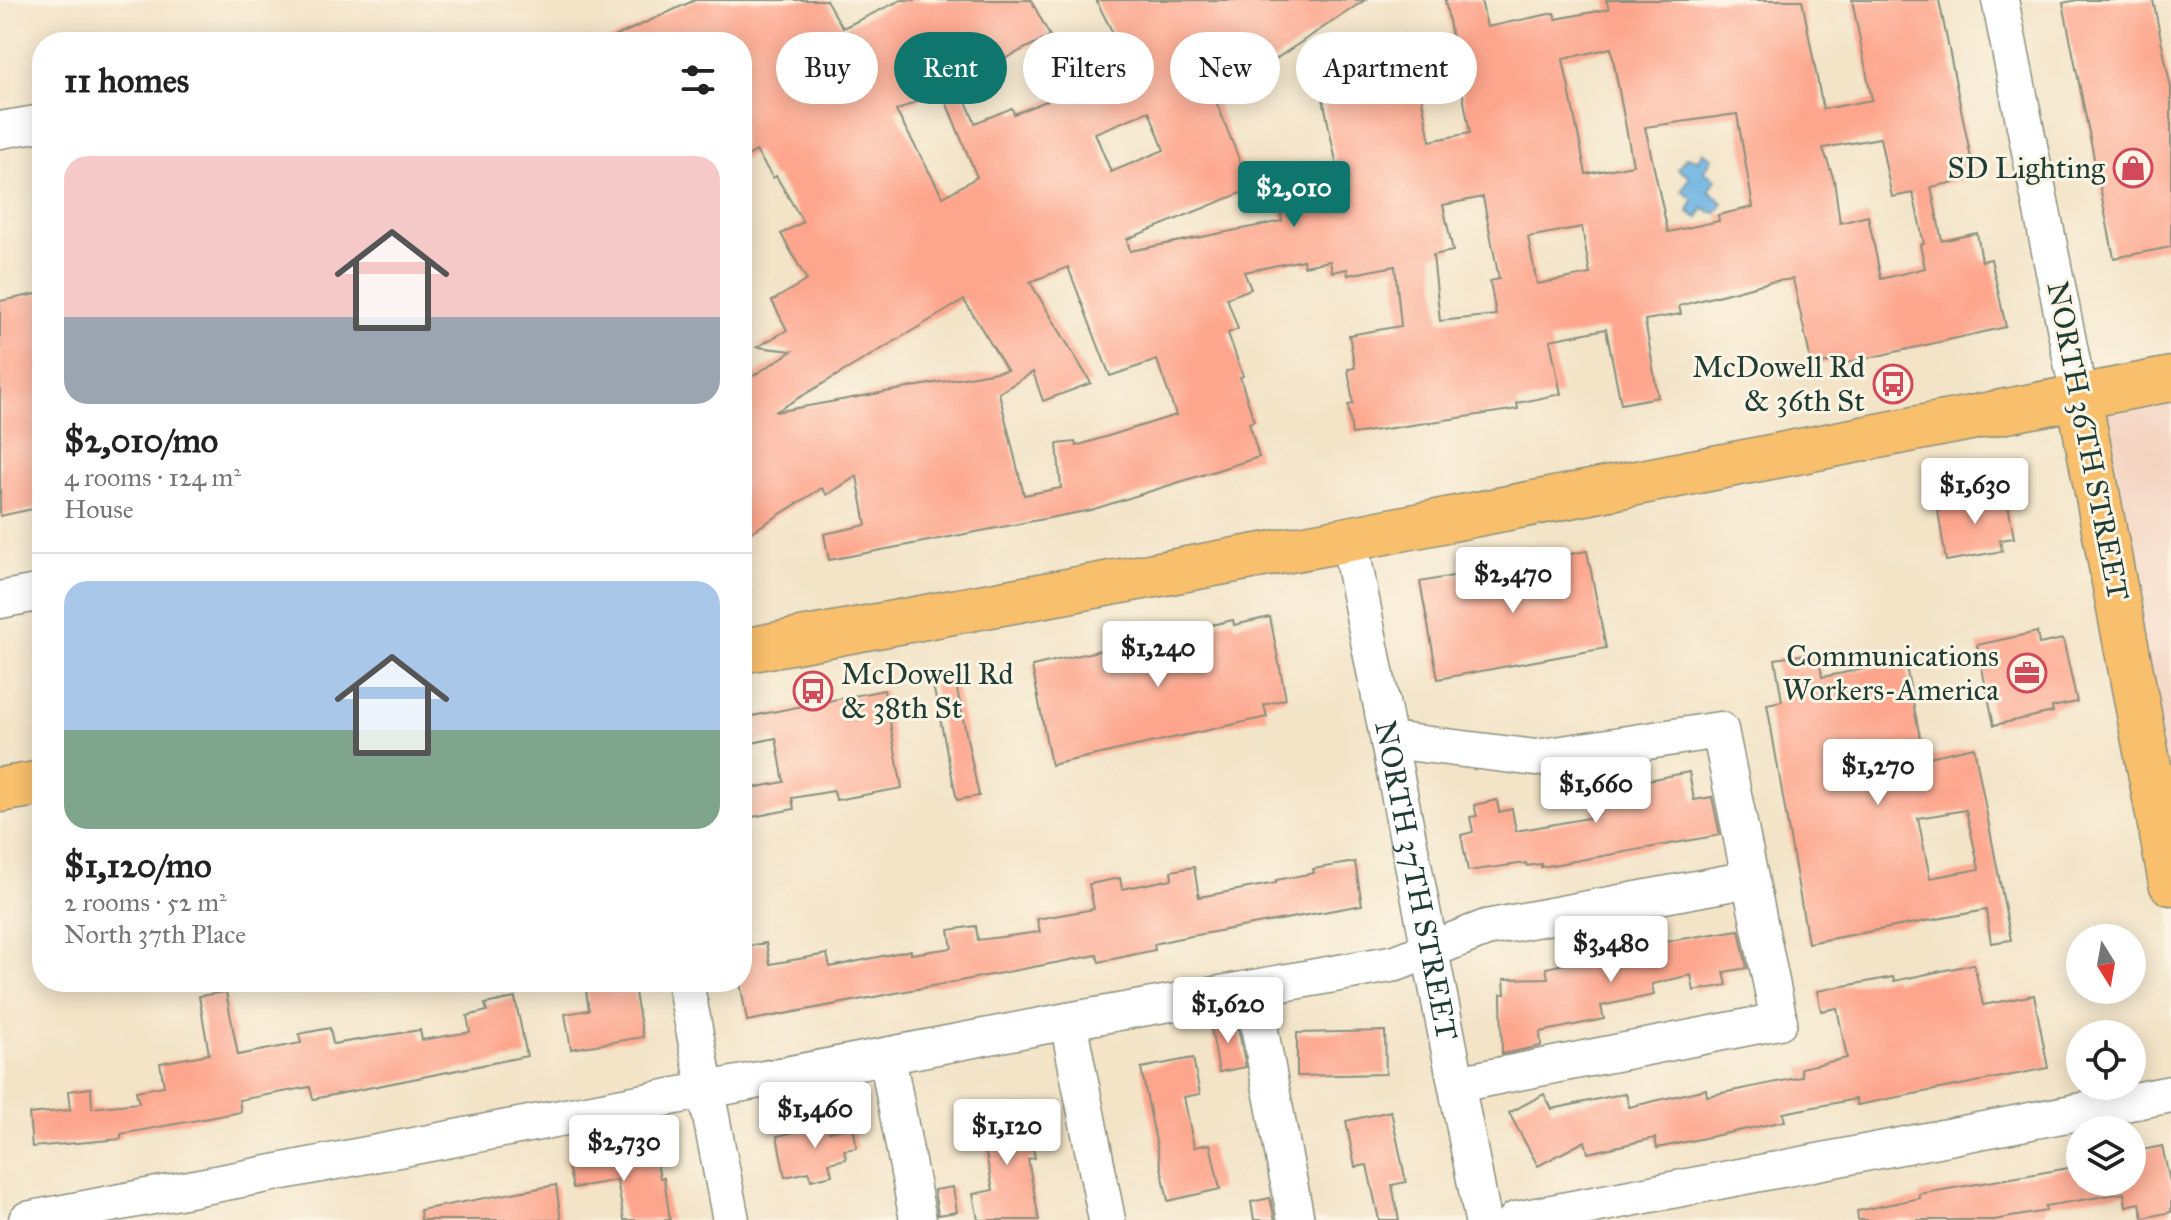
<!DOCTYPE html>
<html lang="en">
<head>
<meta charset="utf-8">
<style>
  body { margin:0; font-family:"IM FELL Great Primer",serif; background:#f2f2f2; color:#222; height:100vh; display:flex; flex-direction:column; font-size:30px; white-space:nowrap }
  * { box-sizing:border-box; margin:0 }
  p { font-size:26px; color:#767676 }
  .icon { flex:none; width:44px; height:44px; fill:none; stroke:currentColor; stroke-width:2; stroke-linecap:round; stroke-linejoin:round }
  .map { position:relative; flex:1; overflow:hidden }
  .side { position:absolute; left:32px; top:32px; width:720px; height:960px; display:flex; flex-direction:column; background:#fff; border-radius:32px; box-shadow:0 4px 20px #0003 }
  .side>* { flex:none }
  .guide { position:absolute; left:776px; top:32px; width:760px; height:72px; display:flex; gap:16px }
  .needle { width:52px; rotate:169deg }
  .fabs { position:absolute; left:2066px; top:924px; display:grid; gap:16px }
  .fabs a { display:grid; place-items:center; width:80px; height:80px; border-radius:50%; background:#fff; box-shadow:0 4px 20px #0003; font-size:40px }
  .price { position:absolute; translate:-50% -68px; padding:0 18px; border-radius:8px; background:#fff; color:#222; font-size:26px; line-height:52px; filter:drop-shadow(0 2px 4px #0008) }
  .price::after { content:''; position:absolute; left:50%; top:48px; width:24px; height:18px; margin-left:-12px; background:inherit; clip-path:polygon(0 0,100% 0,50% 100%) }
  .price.current { background:#0f766e; color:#fff }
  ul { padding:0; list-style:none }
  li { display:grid; align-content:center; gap:16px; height:424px; padding:0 32px }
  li+li { border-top:2px solid #e0e0e0 }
  li span { display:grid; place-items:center; height:248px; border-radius:24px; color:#555 }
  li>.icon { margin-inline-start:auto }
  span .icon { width:144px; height:144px; fill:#fffc; stroke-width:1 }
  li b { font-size:34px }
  h2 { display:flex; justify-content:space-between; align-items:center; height:96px; padding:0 32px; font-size:34px }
  .tag { padding:0 28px; border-radius:36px; background:#fff; box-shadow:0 4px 20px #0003; font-size:28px; line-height:72px }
  .tag.current { background:#0f766e; color:#fff }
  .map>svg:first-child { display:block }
</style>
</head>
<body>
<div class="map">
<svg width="2171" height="1220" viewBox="0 0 2171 1220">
  <rect width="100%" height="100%" fill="#fcf5e5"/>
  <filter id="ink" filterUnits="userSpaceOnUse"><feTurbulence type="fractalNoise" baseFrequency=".0125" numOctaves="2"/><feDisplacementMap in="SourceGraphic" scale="16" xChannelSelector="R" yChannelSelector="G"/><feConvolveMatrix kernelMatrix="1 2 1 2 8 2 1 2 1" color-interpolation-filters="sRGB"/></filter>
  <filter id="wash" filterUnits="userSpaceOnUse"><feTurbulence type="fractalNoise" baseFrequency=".006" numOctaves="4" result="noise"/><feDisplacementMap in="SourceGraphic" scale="32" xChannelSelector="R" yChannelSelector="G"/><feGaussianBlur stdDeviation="1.8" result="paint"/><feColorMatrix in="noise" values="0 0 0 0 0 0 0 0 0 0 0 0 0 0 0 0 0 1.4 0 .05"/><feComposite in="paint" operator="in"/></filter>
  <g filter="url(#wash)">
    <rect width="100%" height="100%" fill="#f3e4c8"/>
    <!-- built -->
    <path fill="#f4d3c1" d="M2171,379V883L2079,397Z"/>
    <!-- water -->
    <path fill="#6cb2e3" stroke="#46788c" stroke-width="2" d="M1703,152L1712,158L1704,172L1716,179L1709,191L1723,203L1716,213L1703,209L1698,218L1688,212L1693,199L1682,191L1690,177L1678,169L1686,157L1699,160Z"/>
    <g id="blocks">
      <!-- building -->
      <g fill="#fda68d" fill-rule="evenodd">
        <path d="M695,0H826L843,28L901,0H1031L1050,36L958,82L975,123L1012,108L1014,114L1059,96L1056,87L1125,57L1096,0H1365L1215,99L1251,189L1127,239L1130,251L1282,221L1277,195L1340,181L1313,50L1377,37L1378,43L1410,37L1430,141L1470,133L1445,0H1481L1487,27L1554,13L1556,19L1609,9L1606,0H1802L1823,109L1872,100L1852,0H1939L1975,178L1931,187L1942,241L1977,233L1982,261L1991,259L2006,327L1846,363L1845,359L1812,366L1793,279L1770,282L1679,306L1681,314L1645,320L1658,397L1621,404L1606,329L1550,340L1561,394L1517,403L1518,409L1352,434L1348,405L1353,404L1348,369L1355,368L1349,335L1401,326L1395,266L1348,275L1347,269L1332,272L1330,261L1304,266L1303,260L1244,272L1251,289L1227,298L1238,329L1228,333L1243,376L1240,377L1254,421L1249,423L1259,457L1091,510L829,560L824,534L866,525L857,476L827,495L822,488L742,538V383L792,351L757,347L787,330L772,301L807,280L781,234L803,222L776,176L773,178L756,151L742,160V42H603ZM1611,48L1633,165L1586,174L1563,59ZM941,90L977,177L943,197L896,111ZM1149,111L1164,150L1111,172L1095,133ZM1737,114L1753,207L1718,215L1719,221L1668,232L1645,127ZM1880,138L1892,197L1913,193L1924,244L1920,245L1925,268L1881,279L1868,216L1840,223L1834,180L1823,148ZM1483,197L1499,279L1490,281L1496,315L1440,321L1433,255L1453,251L1443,205ZM1582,227L1590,274L1537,284L1528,237ZM1068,267L1110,376L1157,360L1176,415L1076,446L1075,442L1057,444L1061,488L1024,495L999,393L1033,372L1043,401L1091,383L1030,282ZM964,300L1007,370L775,412L868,357Z"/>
        <path d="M2077,0H2153L2171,88V247L2114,258L2063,3Z"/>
        <path d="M42,293V507L0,516V301Z"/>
        <path d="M2006,493L2014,538L2000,540L2002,551L1946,561L1937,505Z"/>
        <path d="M1587,551L1606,648L1438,679L1420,582Z"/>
        <path d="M1270,617L1286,699L1264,705L1267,717L1051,765L1032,666L1233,620L1234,625Z"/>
        <path d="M2037,632L2039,644L2063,639L2077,702L2052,707L2053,712L1994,725L1977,645Z"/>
        <path d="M1818,652L1822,677L1905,661L1924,758L1974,747L2011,940L1991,943L1986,910L1808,943L1767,704L1782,701L1775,659ZM1966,810L1979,869L1930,878L1918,818Z"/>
        <path d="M955,680L979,796L957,800L933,685Z"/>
        <path d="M884,690L902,788L836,800L834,791L792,798L794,809L742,819V790L784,782L776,738L742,745V718Z"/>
        <path d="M1646,762L1649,780L1689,772L1694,800L1712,797L1720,835L1541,867V864L1527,866L1526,863L1468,871L1461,835L1473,832L1470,817L1477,816L1474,805L1497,800L1499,812L1512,809L1516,831L1594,817L1592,807L1621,801L1615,767Z"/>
        <path d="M1355,862L1362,905L1175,939L1154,944L1155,950L1099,962L1097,955L747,1021L740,982L742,947L766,943L770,964L827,954L830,967L911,950V954L952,948L949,930L976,926L978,940L1040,932L1037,919L1094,909L1089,884L1120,878L1122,889L1172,879L1171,871L1194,867L1199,897L1276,883V880L1314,873L1313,869Z"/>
        <path d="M1739,930L1747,968L1724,972L1727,985L1694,991L1691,975L1652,984L1654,995L1601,1006L1604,1019L1540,1032L1541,1046L1502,1054L1501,994H1505L1504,979L1548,978L1546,968L1675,940Z"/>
        <path d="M1974,964L1983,1005L2034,995L2048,1068L1857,1105L1856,1099L1783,1113L1785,1121L1657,1148L1655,1138L1588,1153L1585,1141L1538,1166L1509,1113L1544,1094L1552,1109L1626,1093L1629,1107L1706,1089L1707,1096L1802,1077L1801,1068L1847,1058L1837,1008L1821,1011L1817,991L1893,977L1894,981Z"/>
        <path d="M633,982L643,1037L571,1049L565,1014L589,1010L586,991Z"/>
        <path d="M226,992L238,1055L301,1043L299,1034L330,1028L333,1044L420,1030L422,1040L470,1032L467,1016L487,1011L485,1004L515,998L527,1056L313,1099L310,1087L239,1100L241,1112L121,1134V1139L32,1147L29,1114L70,1110L68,1091L91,1088L92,1108L139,1103L136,1091L164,1086L160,1063L209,1054L199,996Z"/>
        <path d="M1236,1017L1246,1067L1219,1072L1210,1022Z"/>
        <path d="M1385,1031L1386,1074L1297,1076V1033Z"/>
        <path d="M1193,1058L1200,1094L1184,1097L1194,1147L1210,1144L1220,1189L1168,1201L1141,1068Z"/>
        <path d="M1024,1105L1035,1158L1028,1159L1039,1220H978L973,1194L993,1190L978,1113Z"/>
        <path d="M1391,1111L1406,1182L1392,1185L1399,1220H1379L1367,1165L1355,1167L1346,1121Z"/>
        <path d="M828,1125L829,1132L853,1127L857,1148L844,1150L846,1159L829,1163L832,1175L811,1180L809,1172L785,1177L777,1136Z"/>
        <path d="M2162,1146L2171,1186V1212L2143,1218L2140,1203L2126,1206L2124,1193L2045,1206L2046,1211L1994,1220H1858L1857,1211L1920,1198L1919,1194L2080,1166V1182H2132V1152Z"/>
        <path d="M609,1148L610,1152L617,1151L620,1166L656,1159L660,1178H664L670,1220H624L617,1180L573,1188L566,1157Z"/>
        <path d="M556,1185L561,1220H421L420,1210Z"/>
        <path d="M953,1187L957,1212L938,1215L934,1190Z"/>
        <path d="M1270,1198L1275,1220H1254L1251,1202Z"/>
      </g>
    </g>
  </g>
  <g filter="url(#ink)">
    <use href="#blocks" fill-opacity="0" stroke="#89907e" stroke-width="2"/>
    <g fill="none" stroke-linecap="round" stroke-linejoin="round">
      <!-- minor casing -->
      <g stroke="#89907e" stroke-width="39">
        <g id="minor">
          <path d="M2000,0L2079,397"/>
          <path d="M0,130L42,123"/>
          <path id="s1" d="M1349,539L1483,1220"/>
          <path d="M0,600L42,592"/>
          <path d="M1390,740L1536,758L1720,730L1779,1021L1457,1084"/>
          <path d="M685,982L731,1220"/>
          <path d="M1252,989L1296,1220"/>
          <path d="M1068,1021L1107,1220"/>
          <path d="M887,1056L918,1220"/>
          <path d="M27,1220L1068,1021L1396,963L1486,928L1750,879"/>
          <path d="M1516,1220L2171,1094"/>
        </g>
      </g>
      <!-- major casing -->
      <g stroke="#89907e" stroke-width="47">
        <g id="major">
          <path d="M2079,397L2171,883"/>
          <path d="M742,651L1349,539L2171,379"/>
          <path d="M0,790L42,783"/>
        </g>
      </g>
      <!-- minor -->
      <use href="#minor" stroke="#fff" stroke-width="36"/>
      <!-- major -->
      <use href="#major" stroke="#f8bf6c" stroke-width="44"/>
    </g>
  </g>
  <!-- icons -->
  <defs>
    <g id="shop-ring" transform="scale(2)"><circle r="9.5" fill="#fcf5e5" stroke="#d1495b" stroke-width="1.5"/><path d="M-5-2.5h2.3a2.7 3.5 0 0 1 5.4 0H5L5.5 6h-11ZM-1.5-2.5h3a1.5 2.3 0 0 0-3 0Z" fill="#d1495b"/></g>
    <g id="bus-ring" transform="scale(2)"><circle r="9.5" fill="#fcf5e5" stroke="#d1495b" stroke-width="1.5"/><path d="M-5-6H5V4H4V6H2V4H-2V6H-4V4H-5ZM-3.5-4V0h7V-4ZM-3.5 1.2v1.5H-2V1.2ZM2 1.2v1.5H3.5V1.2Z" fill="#d1495b"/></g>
    <g id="office-ring" transform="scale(2)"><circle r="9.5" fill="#fcf5e5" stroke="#d1495b" stroke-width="1.5"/><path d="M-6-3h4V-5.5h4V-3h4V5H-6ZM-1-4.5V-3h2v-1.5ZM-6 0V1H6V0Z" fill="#d1495b"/></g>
  </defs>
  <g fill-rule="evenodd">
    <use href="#shop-ring" x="2133" y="168"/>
    <use href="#bus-ring" x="1893" y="384"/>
    <use href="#office-ring" x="2027" y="673"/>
    <use href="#bus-ring" x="813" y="691"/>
  </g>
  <g text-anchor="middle" stroke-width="6" stroke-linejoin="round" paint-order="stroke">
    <!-- poi labels -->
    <g font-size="30" fill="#1f3d34" stroke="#fcf5e5" text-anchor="end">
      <text x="2105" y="178">SD Lighting</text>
      <text x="1865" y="377">McDowell Rd<tspan x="1865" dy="34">&amp; 36th St</tspan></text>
      <text x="1999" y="666">Communications<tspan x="1999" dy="34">Workers-America</tspan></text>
      <text x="841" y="684" text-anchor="start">McDowell Rd<tspan x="841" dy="34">&amp; 38th St</tspan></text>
    </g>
    <!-- street labels -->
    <g font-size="30" fill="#1f3d34" stroke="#fcf5e5">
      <text transform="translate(2088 441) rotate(79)" y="10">NORTH 36TH STREET</text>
      <text dy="10" stroke="none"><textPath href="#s1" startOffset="348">NORTH 37TH STREET</textPath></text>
    </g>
  </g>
</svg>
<div class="fabs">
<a><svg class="needle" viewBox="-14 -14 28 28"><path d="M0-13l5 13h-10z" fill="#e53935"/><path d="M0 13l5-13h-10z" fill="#767676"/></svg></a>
<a><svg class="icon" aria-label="locate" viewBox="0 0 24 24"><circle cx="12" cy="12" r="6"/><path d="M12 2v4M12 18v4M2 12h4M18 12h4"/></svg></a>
<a><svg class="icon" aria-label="layers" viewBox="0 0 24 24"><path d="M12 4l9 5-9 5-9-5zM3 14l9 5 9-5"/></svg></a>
</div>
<b class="price current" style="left:1294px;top:229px">$2,010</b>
<b class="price" style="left:1975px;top:526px">$1,630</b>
<b class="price" style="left:1513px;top:615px">$2,470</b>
<b class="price" style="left:1158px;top:689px">$1,240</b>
<b class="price" style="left:1878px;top:807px">$1,270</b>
<b class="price" style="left:1596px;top:825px">$1,660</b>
<b class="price" style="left:1611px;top:984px">$3,480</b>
<b class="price" style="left:1228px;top:1045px">$1,620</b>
<b class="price" style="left:815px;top:1150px">$1,460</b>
<b class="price" style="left:1007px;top:1167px">$1,120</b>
<b class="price" style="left:624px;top:1183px">$2,730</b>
<div class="guide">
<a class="tag">Buy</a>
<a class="tag current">Rent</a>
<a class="tag">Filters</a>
<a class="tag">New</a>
<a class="tag">Apartment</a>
</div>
<section class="side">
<h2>11 homes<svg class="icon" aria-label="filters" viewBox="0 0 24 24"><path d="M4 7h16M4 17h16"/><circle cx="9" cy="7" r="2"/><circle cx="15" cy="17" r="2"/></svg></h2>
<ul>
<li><span style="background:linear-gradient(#f6c9c9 65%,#9aa5b1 0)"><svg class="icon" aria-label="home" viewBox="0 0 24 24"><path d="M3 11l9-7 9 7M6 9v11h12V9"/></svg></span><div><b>$2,010/mo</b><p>4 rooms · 124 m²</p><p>House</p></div></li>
<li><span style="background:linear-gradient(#a9c7e8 60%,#7fa58c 0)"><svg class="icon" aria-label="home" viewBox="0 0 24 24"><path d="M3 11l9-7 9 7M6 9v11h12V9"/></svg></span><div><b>$1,120/mo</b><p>2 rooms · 52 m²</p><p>North 37th Place</p></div></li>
</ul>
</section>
</div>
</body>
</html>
